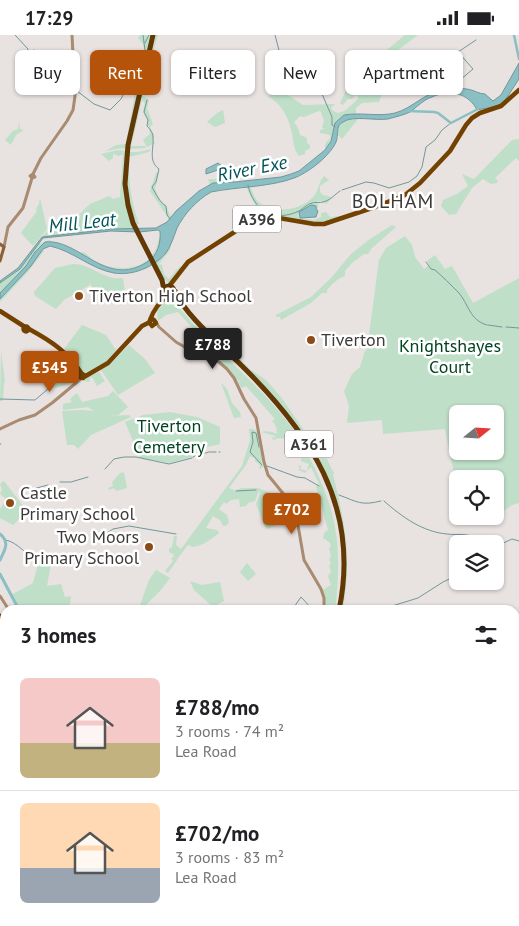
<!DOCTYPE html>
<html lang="en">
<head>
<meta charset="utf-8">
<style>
  body { margin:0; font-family:"PT Sans",sans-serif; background:#f2f2f2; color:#202124; height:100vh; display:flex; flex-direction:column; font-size:19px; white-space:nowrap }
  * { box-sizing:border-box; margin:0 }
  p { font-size:16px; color:#757577 }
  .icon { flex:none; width:28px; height:28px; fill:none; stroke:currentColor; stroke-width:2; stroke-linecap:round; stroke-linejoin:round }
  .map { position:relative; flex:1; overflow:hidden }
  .drawer { position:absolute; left:0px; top:570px; width:520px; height:321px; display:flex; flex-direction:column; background:#fff; border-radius:15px 15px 0 0; box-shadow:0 1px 4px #0004 }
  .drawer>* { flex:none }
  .top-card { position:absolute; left:15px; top:15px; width:490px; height:45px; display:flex; gap:10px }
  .needle { width:32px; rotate:72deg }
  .buttons { position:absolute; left:449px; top:370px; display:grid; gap:10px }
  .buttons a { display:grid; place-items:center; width:55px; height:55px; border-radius:8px; background:#fff; box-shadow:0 1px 4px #0004; font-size:25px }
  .price { position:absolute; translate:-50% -42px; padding:0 11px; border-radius:5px; background:#b45309; color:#fff; font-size:16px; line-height:32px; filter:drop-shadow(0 1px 2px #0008) }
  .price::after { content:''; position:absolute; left:50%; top:30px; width:15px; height:11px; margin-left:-8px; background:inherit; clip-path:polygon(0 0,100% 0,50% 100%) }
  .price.selected { background:#222; color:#fff }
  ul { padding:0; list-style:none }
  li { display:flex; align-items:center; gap:15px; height:125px; padding:0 20px }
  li+li { border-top:1px solid #e0e0e0 }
  li span { display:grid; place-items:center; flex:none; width:140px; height:100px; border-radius:8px; color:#555 }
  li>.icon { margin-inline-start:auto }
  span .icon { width:60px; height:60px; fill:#fffc; stroke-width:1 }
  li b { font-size:21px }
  h2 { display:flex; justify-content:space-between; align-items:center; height:60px; padding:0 20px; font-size:21px }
  .tag { padding:0 18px; border-radius:8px; background:#fff; box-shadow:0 1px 4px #0004; font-size:18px; line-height:45px }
  .tag.selected { background:#b45309; color:#fff }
  .status { display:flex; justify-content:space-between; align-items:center; height:35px; padding:0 25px; background:#fff; direction:ltr }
  .status svg { height:14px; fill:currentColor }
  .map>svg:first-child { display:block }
</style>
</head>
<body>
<div class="status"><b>17:29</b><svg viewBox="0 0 49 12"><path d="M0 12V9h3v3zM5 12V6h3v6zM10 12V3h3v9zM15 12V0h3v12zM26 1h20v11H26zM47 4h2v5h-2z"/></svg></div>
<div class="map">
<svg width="519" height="891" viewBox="0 0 519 891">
  <rect width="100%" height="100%" fill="#e8e2e0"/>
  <!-- green -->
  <g fill="#bfdfc8" fill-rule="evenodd">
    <path d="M140,0H150L138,55L136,54L144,14L143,9L138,3Z"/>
    <path d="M156,0H158C151,24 149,27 155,51L150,59L146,61L142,57Z"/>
    <path d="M405,0H418L358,45L355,52L363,58L372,50L382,59L379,67L362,68L356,73V79C332,78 336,97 325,115V109L330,103V100L320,98V95L324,94L322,92L324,86L321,77L319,76L304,82L300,81L294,87L298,93L300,100L307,103V108L310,110V113L305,116V119L299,121C292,113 294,104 291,94C288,81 280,68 268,61L282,56L303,70L335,69L331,73C339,85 350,71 358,64V61L355,60L352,64H348L343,70L340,68L346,55L366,32Z"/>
    <path d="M34,15C44,20 49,28 54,38L51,40L32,25L28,19Z"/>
    <path d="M289,22L293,30L303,41C311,39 310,42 315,47L320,46L330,51L323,53L319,56L310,45L303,48L290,32L287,23Z"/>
    <path d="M135,58H138L127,114L121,113L106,116L116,110L126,109Z"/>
    <path d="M141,59L149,65L147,73L153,89L150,92L154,100L153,105L155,108L147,112L143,105L150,99L147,84L143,77L145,68L142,65L131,111H145L146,113L129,114Z"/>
    <path d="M223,75L225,88L215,92L207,87L217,78Z"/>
    <path d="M350,84H358L342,104L338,100C337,91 342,86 350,84Z"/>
    <path d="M19,87L20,94L24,95L16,100L11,110L5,105L13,96L18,94Z"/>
    <path d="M519,104V126L516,123L495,143L498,146L497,148L491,149L483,144L472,153L456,179L449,180L441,171L443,165L457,159L468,151L462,139L474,144L512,105Z"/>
    <path d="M151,114L149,117L129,122C128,145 131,167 139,189L136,190L127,158L129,117H138Z"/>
    <path d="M118,115L126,116L123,144L134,195L112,194L42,202L56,185L65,190H68L90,169L109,161L113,164L120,162L123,119L119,121L113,119V123L109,126L101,119Z"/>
    <path d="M159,137L155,154L159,163L166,171L171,182L169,184L150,156L156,138Z"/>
    <path d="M224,140L226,142L229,141L235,147L213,148L210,150L208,144H215Z"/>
    <path d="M324,141L329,145L320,151V157L323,160L331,162V164L326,169L322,166H318V176C311,170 306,175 299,177L298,181L299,183L314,185L321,182V178L326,177L330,182L340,181L341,182C313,194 288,181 260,180L246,152L250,151C253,157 254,164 260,168C274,180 302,175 314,161C319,156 318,147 324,141Z"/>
    <path d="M40,163L47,194L33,211L21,198L37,176L36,174L39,169Z"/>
    <path d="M392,190L396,192L372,213L368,219H364L352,228L345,236V241C338,243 331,250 327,255V258H322L311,268L281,285L280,282H276V280L311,262L331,243L351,219L370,204Z"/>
    <path d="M161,198C161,222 139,239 115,234C101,231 90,224 78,218L84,217C89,220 91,225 96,227C113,235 140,237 152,220C157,215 158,204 161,198Z"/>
    <path d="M405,201L412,210L415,222L424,234L429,230L427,226L435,220L445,234L452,231L473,268L519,243V468L512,470L494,483L478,488L466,481H495V444H458L457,454L445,394L383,399L382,385L347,388L349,371L344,356L352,339L360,332L365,316L373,309L378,310L379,302L369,300L379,225L386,213ZM458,379H495V416H458Z"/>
    <path d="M50,205L51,206L45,207L38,213L26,231L0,258V248L17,237L38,209Z"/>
    <path d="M169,211L171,212L170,215L159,229L162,230L164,239L169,244L180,231L181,232L172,247L169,248L163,243L154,228L166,218Z"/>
    <path d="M43,214L44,216L26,239L0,267V264L31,231Z"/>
    <path d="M73,229C92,229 104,246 123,243L125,257L119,269L118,267L119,265L117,264L115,266L116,264L113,263L108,265L109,263L106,262L102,263L99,258L96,260L89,246L90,250L64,265L56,274L35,261L34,257L55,233Z"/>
    <path d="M168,264L172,265C185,279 197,294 211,308C245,341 282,373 306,414L302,417L295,405L279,403L273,405L272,402L276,403L275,401L262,397C264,395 274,397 277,399L276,391L272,386L275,384L246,351L241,353L238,347L240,345L237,346C232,336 224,327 213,322C207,319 200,319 193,315L204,306L178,277L166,280L158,286L157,276Z"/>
    <path d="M82,290L106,300L116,315L105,328L87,339L84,338L64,314Z"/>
    <path d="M219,303L251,335L266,345L281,362L310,404L313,407L320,404L322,406L312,411L281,370L217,305Z"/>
    <path d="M129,310L145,324L155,338L118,360L101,335L109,330Z"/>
    <path d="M1,317L5,347H4L3,366H0Z"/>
    <path d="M62,317L76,333V343L68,349L56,353L54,352L50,355L48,342L40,333Z"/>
    <path d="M99,337L105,346L97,351L92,342L89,344L90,346L88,347L84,346L88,342Z"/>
    <path d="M221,348L227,354L232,368L240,377L241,382L234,383Z"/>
    <path d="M113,356L128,372L118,380L107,381L129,380L131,382L91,400L78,414L74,410H67L62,376L82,375L94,376L88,372L63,375V369L72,367L70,364L77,358L82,367L108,361Z"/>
    <path d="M170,377L197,382L220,392V409L190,416L192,422L169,428L140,423L125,387L143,380Z"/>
    <path d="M249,394H253L258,397L263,432L259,434L260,430L255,426V423L250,421L246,430L229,453L234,455L235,457L236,455L242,453H258L275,460L273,463L276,470L272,472L277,484L275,485H283L284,487L267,494L265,492L256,469L260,459L259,455L255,466L248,468L246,471L240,472L239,464L231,465L226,469L224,467L219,474L227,480L229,487L226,491L222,490L221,486L213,481L206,493L217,495L219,498C212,504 202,511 193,512L188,510L178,523H176L178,524L168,538L165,536L173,526L171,523L174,522L173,519L169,517V514L172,512L174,501H177L176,510L181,514L242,431L250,405Z"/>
    <path d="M317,412H319C327,419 328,429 334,438L333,440C346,489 351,525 343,575H341L344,517L326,438L313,414Z"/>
    <path d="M306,417C337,471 343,513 335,575H325V565L314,540L323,555L331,550L328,541L331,537L329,530L331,529L329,524L331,522L329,513L331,512L330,508L325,504H323L324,498L328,495L316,451L319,449L311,432L305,438L299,435V430L301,431L300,434L307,436L309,429L301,426V420Z"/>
    <path d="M124,437L127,453L116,456L114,453L109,455L108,453L113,451L112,447L120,438Z"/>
    <path d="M4,446L27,476L13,490L0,483V474L4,468H7L11,472L17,466L12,462L7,465L0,459L2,455L0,449Z"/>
    <path d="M52,524L47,551L61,549L65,562L71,561L70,569L67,575L19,574L11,560L33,548L39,525Z"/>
    <path d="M247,528L256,539L248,546L240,537Z"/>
    <path d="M156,535L170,543L160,556L143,573L140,570L149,545Z"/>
    <path d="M190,546L202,550L220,547L224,566L213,572L194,555Z"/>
    <path d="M2,695L5,704V714L0,716L5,724L4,727L0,721V697Z"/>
    <path d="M78,886H134L135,891H79Z"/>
    <path d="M184,886H239L235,891H189Z"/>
  </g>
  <!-- water -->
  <g fill="#8abfc4" stroke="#73979b">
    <path d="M519,28V44L504,67L497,71L477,75C469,58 449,54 432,62C423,65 417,72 410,77C404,80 395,82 388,84C375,86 353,80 343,87C335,91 339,100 336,107C330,121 308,138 294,143C271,152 235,152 211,157C196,166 185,178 177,193C174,201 171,211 166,218C154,232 133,241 114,238C91,234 73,216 50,211L43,214L31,231L0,264V258L26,231L35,217L45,207C79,203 106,254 147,227C158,220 161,208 160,196L158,195L139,197L111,196L43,203L20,234L0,248V246L18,233L42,202L112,194L156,193L167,187L176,176L199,156L213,148L235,147L281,142L291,139L299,136L325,115L331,106L335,88L344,80C361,77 378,82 395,78C413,73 425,57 444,55C451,54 460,53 467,54C474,55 479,59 485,59L493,66L501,60Z"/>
    <path d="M218,128L222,131L221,134L206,139V134Z"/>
    <path d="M311,170L316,171V174L318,176L316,182L300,183L299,177Z"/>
  </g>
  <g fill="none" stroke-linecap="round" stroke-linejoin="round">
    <!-- stream -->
    <g stroke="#73979b" stroke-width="1">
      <path d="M15,0L28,14V17L34,15L40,19L50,29L52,36L58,45L68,49L72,56"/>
      <path d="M275,0L280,19L289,21L291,29L303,43L304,44L305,42L314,47L322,59L332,82V90L335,92"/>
      <path d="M145,8L149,0"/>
      <path d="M136,54L145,15L143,0"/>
      <path d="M77,56L94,69L110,75L121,64L124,58L136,54L138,56"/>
      <path d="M447,56L473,34L458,17L476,5"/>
      <path d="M147,65L144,77L148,85L147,91C150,94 153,98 153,102C154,114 148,126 159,134L156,147L152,152C156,159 160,168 166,171L167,180L170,184"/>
      <path d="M248,150C253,175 274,188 299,176C303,174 307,169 312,168C315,167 320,168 323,167C331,165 334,160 340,156"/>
      <path d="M342,155L366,147L374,148L389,153L409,147L417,141L422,132L426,112L435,105L442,95L451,88"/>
      <path d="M426,227L431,234L435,235C443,242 450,249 458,257C469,269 469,285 487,290"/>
      <path d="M488,290L502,292"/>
      <path d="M506,292L519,293"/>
      <path d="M0,364L35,365L48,354"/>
      <path d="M0,409H1"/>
      <path d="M259,412L256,398L252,397L253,407L250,417L262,430"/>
      <path d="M210,417H216"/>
      <path d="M219,417H220"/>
      <path d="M199,420L209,417"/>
      <path d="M193,422L195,421"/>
      <path d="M267,431L297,442L305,443L319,451"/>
      <path d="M105,434L114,424L124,422H136L169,429L192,423"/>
      <path d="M60,447H71L88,442"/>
      <path d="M33,454L48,450"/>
      <path d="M236,456L256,455"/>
      <path d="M339,460C358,467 361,471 381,466"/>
      <path d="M384,466C402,482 423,497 447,499C453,500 461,499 467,500C473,501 478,507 484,509"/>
      <path d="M101,502L113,494L129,491L176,499"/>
      <path d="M6,505C19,508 25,520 37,524C44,526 51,523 57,525"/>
      <path d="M495,512L512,504L519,506"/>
      <path d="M292,575L301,562L313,575"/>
      <path d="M379,575L418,563L443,547L458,540"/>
      <path d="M515,647L519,644"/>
      <path d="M515,855L519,854"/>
      <path d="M81,886L82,891"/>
      <path d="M100,886L102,891"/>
    </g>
    <!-- canal -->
    <g stroke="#8abfc4" stroke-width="2.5">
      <path d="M514,0L519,24"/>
      <path d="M408,76L434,77L438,78L451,88L478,74"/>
      <path d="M0,866H5"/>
      <path d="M34,886V891"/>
    </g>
    <!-- river -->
    <g stroke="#8abfc4" stroke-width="3">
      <path d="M0,499C10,507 5,515 0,525"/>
      <path d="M0,539L19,575"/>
      <path d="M412,886L415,888L419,886"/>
      <path d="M426,886L433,887L435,891"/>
    </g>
    <!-- tertiary -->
    <g stroke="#a88b70" stroke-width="3">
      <path d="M33,139L41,123L67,86L73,75L75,61L72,0"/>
      <path d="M4,212L8,192L23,173L32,143L35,142L33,139L30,141L32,143"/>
      <path d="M156,287L159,292L176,307L195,318L219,327L227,334L234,343L244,364L256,383L264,427L268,440L295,473L304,525L321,554L324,563V575"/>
      <path d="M0,394L19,385L35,380L52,368L82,343"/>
      <path d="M0,561L9,575"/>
      <path d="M0,862H5"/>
      <path d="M242,886L246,891"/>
    </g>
    <!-- secondary -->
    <path stroke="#8a6037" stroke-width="3" d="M0,209L4,212L0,226"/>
    <!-- primary -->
    <g stroke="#734100" stroke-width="4.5">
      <path d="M170,250L188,227L253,185L273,182L314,189H324L375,172L405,160L420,148L450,116L466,90L472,83L480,78L501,71L519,55"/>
      <path d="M0,276L25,292"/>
      <path d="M150,285C153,276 160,266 168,261"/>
      <circle cx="26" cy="294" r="2.5"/>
      <path d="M29,294C51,306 68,317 82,339"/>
      <path d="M81,339L84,340L83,343L79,342Z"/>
      <path d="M84,342L108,328L142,291L148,288L152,284L154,285L156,288L152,291L149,287"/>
      <path d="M0,581L5,587"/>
    </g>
    <!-- trunk -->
    <g stroke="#623804" stroke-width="5">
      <path d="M153,0L128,110L125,149L128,170L133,188L162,245L164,255"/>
      <circle cx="169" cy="256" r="5"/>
      <path d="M175,256C185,280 219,308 238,327C309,396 361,471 339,575"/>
      <path d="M170,261L180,270"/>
      <path d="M325,886L328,891"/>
    </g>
  </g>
  <!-- markers -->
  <g fill="#8c4b16" stroke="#fff" stroke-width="2">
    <circle cx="79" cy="261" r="5"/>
    <circle cx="311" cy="305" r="5"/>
    <circle cx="10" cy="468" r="5"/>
    <circle cx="149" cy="512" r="5"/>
  </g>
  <g text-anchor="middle" stroke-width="5" stroke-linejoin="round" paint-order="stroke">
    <!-- shield labels -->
    <g fill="#fff" stroke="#777675" stroke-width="1">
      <rect x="233" y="170.5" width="48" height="27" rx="4"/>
      <rect x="285" y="395.5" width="48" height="27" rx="4"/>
    </g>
    <g font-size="16" font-weight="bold" fill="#3d3b3a">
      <text x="257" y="190">A396</text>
      <text x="309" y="415">A361</text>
    </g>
    <!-- poi labels -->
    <g font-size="18" fill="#3d3b3a" stroke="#fff" text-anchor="start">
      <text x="89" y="267">Tiverton High School</text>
      <text x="321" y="311">Tiverton</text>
      <text x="20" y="464">Castle<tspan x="20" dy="21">Primary School</tspan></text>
      <text x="139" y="508" text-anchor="end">Two Moors<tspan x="139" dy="21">Primary School</tspan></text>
    </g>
    <!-- park labels -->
    <g font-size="18" fill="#004321" stroke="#fff">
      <text x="450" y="317">Knightshayes<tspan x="450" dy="21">Court</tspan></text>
      <text x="169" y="397">Tiverton<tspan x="169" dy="21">Cemetery</tspan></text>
    </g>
    <!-- water labels -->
    <g font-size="19" font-style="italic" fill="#005258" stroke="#fff">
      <text transform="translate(252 133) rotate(-11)" y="7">River Exe</text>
      <text transform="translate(82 187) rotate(-6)" y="7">Mill Leat</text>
    </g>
    <!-- quarter labels -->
    <g font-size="20" letter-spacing="1" fill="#3d3b3a" stroke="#fff">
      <text x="393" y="173">BOLHAM</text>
    </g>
  </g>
</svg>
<div class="buttons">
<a><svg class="needle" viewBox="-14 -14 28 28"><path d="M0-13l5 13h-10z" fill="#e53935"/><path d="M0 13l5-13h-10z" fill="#757577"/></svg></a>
<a><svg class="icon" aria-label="locate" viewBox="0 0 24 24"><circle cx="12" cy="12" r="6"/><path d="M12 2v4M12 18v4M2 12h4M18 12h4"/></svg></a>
<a><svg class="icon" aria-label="layers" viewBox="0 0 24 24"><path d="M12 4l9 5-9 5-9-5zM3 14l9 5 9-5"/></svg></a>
</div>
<b class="price selected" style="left:213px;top:335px">£788</b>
<b class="price" style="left:50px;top:358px">£545</b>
<b class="price" style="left:292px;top:500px">£702</b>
<div class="top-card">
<a class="tag">Buy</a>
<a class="tag selected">Rent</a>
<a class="tag">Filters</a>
<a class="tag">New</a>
<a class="tag">Apartment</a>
</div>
<section class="drawer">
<h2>3 homes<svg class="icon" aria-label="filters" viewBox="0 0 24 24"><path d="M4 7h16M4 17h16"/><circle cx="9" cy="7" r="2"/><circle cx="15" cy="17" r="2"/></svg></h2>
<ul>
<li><span style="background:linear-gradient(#f6c9c9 65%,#c2b280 0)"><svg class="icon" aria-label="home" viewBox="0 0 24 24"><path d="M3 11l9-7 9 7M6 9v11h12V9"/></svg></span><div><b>£788/mo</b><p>3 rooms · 74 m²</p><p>Lea Road</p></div></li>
<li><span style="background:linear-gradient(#ffd9b3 65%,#9aa5b1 0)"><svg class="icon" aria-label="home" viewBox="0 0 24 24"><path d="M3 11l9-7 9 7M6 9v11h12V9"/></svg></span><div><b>£702/mo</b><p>3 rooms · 83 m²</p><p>Lea Road</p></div></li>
</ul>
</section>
</div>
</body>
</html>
